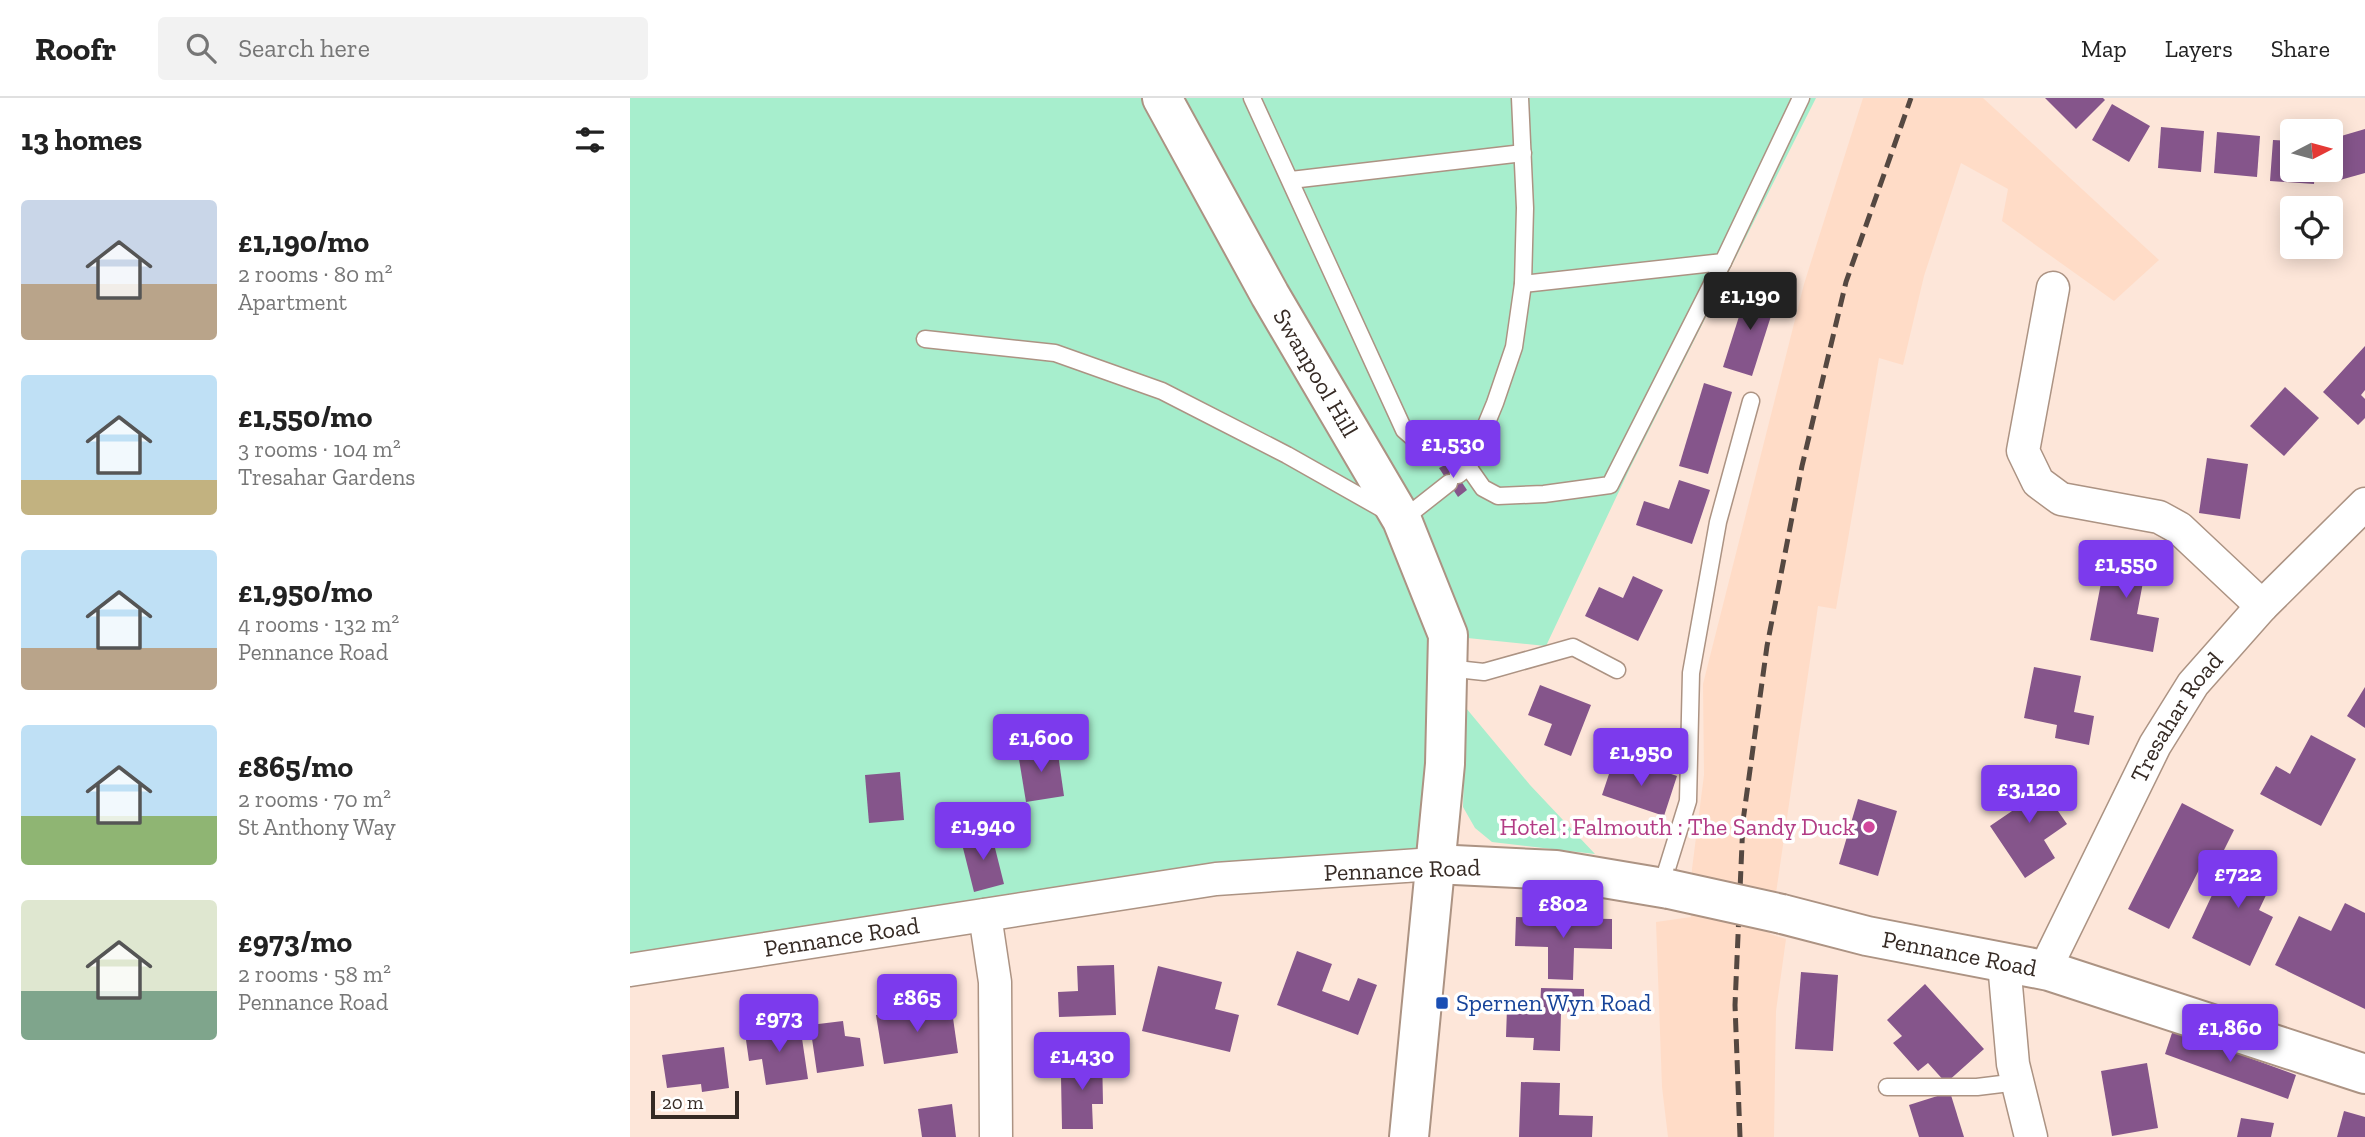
<!DOCTYPE html>
<html lang="en">
<head>
<meta charset="utf-8">
<style>
  body { margin:0; font-family:"Zilla Slab",serif; background:#f2f2f2; color:#222; height:100vh; display:flex; flex-direction:column; font-size:26px; white-space:nowrap }
  * { box-sizing:border-box; margin:0 }
  p { font-size:23px; color:#767676 }
  .icon { flex:none; width:38px; height:38px; fill:none; stroke:currentColor; stroke-width:2; stroke-linecap:round; stroke-linejoin:round }
  .map { position:relative; flex:1; overflow:hidden }
  .side { display:flex; flex-direction:column; background:#fff; width:630px }
  .side>* { flex:none }
  .needle { width:46px; rotate:84deg }
  .controls { position:absolute; left:1650px; top:21px; display:grid; gap:14px }
  .controls a { display:grid; place-items:center; width:63px; height:63px; border-radius:7px; background:#fff; box-shadow:0 4px 18px #0003; font-size:35px }
  .scale { position:absolute; left:21px; bottom:18px; width:88px; box-sizing:border-box; padding-left:7px; border:4px solid #352a24; border-top:0; font-size:19px; line-height:24px; white-space:nowrap; color:#352a24; -webkit-text-stroke:5px #fff; paint-order:stroke }
  .price { position:absolute; translate:-50% -60px; padding:0 16px; border-radius:7px; background:#7c3aed; color:#fff; font-size:23px; line-height:46px; filter:drop-shadow(0 2px 4px #0008) }
  .price::after { content:''; position:absolute; left:50%; top:42px; width:21px; height:16px; margin-left:-10px; background:inherit; clip-path:polygon(0 0,100% 0,50% 100%) }
  .price.current { background:#222; color:#fff }
  ul { padding:0; list-style:none }
  li { display:flex; align-items:center; gap:21px; height:175px; padding:0 21px }
  li span { display:grid; place-items:center; flex:none; width:196px; height:140px; border-radius:7px; color:#555 }
  li>.icon { margin-inline-start:auto }
  span .icon { width:84px; height:84px; fill:#fffc; stroke-width:1 }
  li b { font-size:30px }
  h2 { display:flex; justify-content:space-between; align-items:center; height:84px; padding:0 21px; font-size:30px }
  header { display:flex; align-items:center; gap:42px; box-sizing:border-box; height:98px; padding:0 35px; background:#fff; border-bottom:2px solid #e0e0e0 }
  header strong { font-size:33px }
  nav { display:flex; gap:38px; margin-inline-start:auto; font-size:24px }
  .search { width:490px; height:63px; background:#f2f2f2; display:flex; align-items:center; gap:18px; box-sizing:border-box; padding:0 24px; border-radius:7px; color:#767676; font-size:26px }
  main { display:flex; flex:1; min-height:0 }
  .map>svg:first-child { display:block }
</style>
</head>
<body>
<header>
<strong>Roofr</strong>
<div class="search"><svg class="icon" aria-label="search" viewBox="0 0 24 24"><circle cx="10" cy="10" r="6"/><path d="M15 15l6 6"/></svg>Search here</div>
<nav><a>Map</a><a>Layers</a><a>Share</a></nav>
</header>
<main>
<section class="side">
<h2>13 homes<svg class="icon" aria-label="filters" viewBox="0 0 24 24"><path d="M4 7h16M4 17h16"/><circle cx="9" cy="7" r="2"/><circle cx="15" cy="17" r="2"/></svg></h2>
<ul>
<li><span style="background:linear-gradient(#c9d6e8 60%,#b9a48a 0)"><svg class="icon" aria-label="home" viewBox="0 0 24 24"><path d="M3 11l9-7 9 7M6 9v11h12V9"/></svg></span><div><b>£1,190/mo</b><p>2 rooms · 80 m²</p><p>Apartment</p></div></li>
<li><span style="background:linear-gradient(#bfe0f5 75%,#c2b280 0)"><svg class="icon" aria-label="home" viewBox="0 0 24 24"><path d="M3 11l9-7 9 7M6 9v11h12V9"/></svg></span><div><b>£1,550/mo</b><p>3 rooms · 104 m²</p><p>Tresahar Gardens</p></div></li>
<li><span style="background:linear-gradient(#bfe0f5 70%,#b9a48a 0)"><svg class="icon" aria-label="home" viewBox="0 0 24 24"><path d="M3 11l9-7 9 7M6 9v11h12V9"/></svg></span><div><b>£1,950/mo</b><p>4 rooms · 132 m²</p><p>Pennance Road</p></div></li>
<li><span style="background:linear-gradient(#bfe0f5 65%,#8fb573 0)"><svg class="icon" aria-label="home" viewBox="0 0 24 24"><path d="M3 11l9-7 9 7M6 9v11h12V9"/></svg></span><div><b>£865/mo</b><p>2 rooms · 70 m²</p><p>St Anthony Way</p></div></li>
<li><span style="background:linear-gradient(#dfe7d0 65%,#7fa58c 0)"><svg class="icon" aria-label="home" viewBox="0 0 24 24"><path d="M3 11l9-7 9 7M6 9v11h12V9"/></svg></span><div><b>£973/mo</b><p>2 rooms · 58 m²</p><p>Pennance Road</p></div></li>
</ul>
</section>
<div class="map">
<svg width="1735" height="1039" viewBox="0 0 1735 1039">
  <rect width="100%" height="100%" fill="#fde6d9"/>
  <!-- built -->
  <path fill="#ffdcc7" d="M1233,0H1353L1529,162L1484,203L1372,123L1378,91L1331,65L1294,178L1273,267L1249,260L1206,511L1188,508L1140,836L1156,841L1146,913L1144,1039H1038L1032,989L1026,824L1061,819L1062,771L1074,677L1073,586L1174,186Z"/>
  <!-- green -->
  <g fill="#a7eecd">
    <path d="M0,0H1186L1000,370L916,548L818,538L804,766L0,884Z"/>
    <path d="M836,610L900,687L965,756L862,744L845,730L833,709Z"/>
  </g>
  <!-- building -->
  <g fill="#85558b">
    <path d="M1415,0H1473L1475,2L1446,31Z"/>
    <path d="M1482,6L1520,28L1499,64L1462,42Z"/>
    <path d="M1531,29L1574,33L1571,74L1528,70Z"/>
    <path d="M1735,31V75L1710,82L1701,51V41Z"/>
    <path d="M1587,34L1630,38L1627,79L1584,75Z"/>
    <path d="M1643,42L1662,43V72H1685L1684,86L1640,83Z"/>
    <path d="M1118,190L1147,199L1122,278L1093,269Z"/>
    <path d="M1735,248V292L1731,297L1735,301V320L1728,327L1693,294Z"/>
    <path d="M1074,285L1102,294L1078,376L1049,368Z"/>
    <path d="M1655,289L1689,320L1654,358L1620,328Z"/>
    <path d="M1577,360L1618,366L1610,421L1569,415Z"/>
    <path d="M819,365L837,392L828,399L809,370Z"/>
    <path d="M1049,382L1080,392L1062,446L1006,427L1014,403L1039,411Z"/>
    <path d="M1478,449L1537,460L1532,483L1514,479L1507,516L1529,520L1523,554L1460,542Z"/>
    <path d="M1003,478L1033,492L1008,543L955,518L969,489L993,500Z"/>
    <path d="M1404,569L1451,578L1444,614L1464,618L1459,647L1425,640L1427,627L1394,620Z"/>
    <path d="M910,587L961,607L941,658L914,647L922,626L898,617Z"/>
    <path d="M1735,589V630L1717,618Z"/>
    <path d="M1681,637L1726,661L1691,728L1630,696L1646,668L1660,676Z"/>
    <path d="M427,649L434,698L396,704L388,655Z"/>
    <path d="M1012,666L1047,678L1034,718L972,697L982,667L1009,676Z"/>
    <path d="M270,674L274,722L239,725L235,677Z"/>
    <path d="M1401,674L1437,726L1414,742L1425,760L1395,780L1360,728L1385,711L1373,693Z"/>
    <path d="M1228,701L1267,713L1248,778L1209,766Z"/>
    <path d="M1552,705L1604,732L1585,770L1573,764L1539,831L1498,811Z"/>
    <path d="M361,734L374,786L344,794L331,742Z"/>
    <path d="M1603,752L1647,774L1629,812L1643,819L1620,868L1562,840Z"/>
    <path d="M1715,805L1735,815V911L1645,867L1669,818L1701,833Z"/>
    <path d="M886,819L982,821V851L944,850L943,882L918,881V849L885,848Z"/>
    <path d="M667,853L702,866L692,893L719,903L728,880L747,887L728,937L647,907Z"/>
    <path d="M484,867L486,917L429,919L428,894L448,893L447,868Z"/>
    <path d="M528,868L592,884L585,911L609,917L600,954L512,933Z"/>
    <path d="M1171,874L1208,877L1203,953L1165,951Z"/>
    <path d="M1295,886L1354,951L1316,985L1298,965L1288,973L1263,945L1272,938L1257,922Z"/>
    <path d="M911,890L954,891V915L931,914L930,953L903,952L904,940L876,939L877,910L910,911Z"/>
    <path d="M321,906L328,955L254,966L246,917Z"/>
    <path d="M213,923L215,938L230,940L234,968L187,975L180,927Z"/>
    <path d="M170,927L178,981L136,987L132,961L119,963L115,935Z"/>
    <path d="M1543,932L1666,977L1658,1001L1535,956Z"/>
    <path d="M94,949L99,990L72,994L71,986L37,990L32,957Z"/>
    <path d="M472,955L473,1006H462L463,1031H432L431,979L447,978L446,956Z"/>
    <path d="M1517,965L1528,1030L1482,1038L1471,973Z"/>
    <path d="M891,984L930,985L929,1017L963,1018L962,1039H889Z"/>
    <path d="M1320,994L1334,1039H1289L1279,1007Z"/>
    <path d="M322,1006L326,1039H292L288,1011Z"/>
    <path d="M1714,1013L1735,1019V1039H1707Z"/>
    <path d="M1611,1020L1644,1025L1641,1039H1607Z"/>
  </g>
  <g fill="none" stroke-linecap="round" stroke-linejoin="round">
    <!-- lane casing -->
    <g stroke="#ac9383" stroke-width="19">
      <g id="lane">
        <path d="M622,0L774,332L789,345L832,360L853,390L868,398L914,396L980,387L1093,164"/>
        <path d="M661,82L893,55"/>
        <path d="M893,186L1093,164L1171,0"/>
        <path d="M295,241L425,255L532,293L657,357L772,422L819,385"/>
        <path d="M828,377L839,368L865,305L884,249L893,186L895,110L890,0"/>
        <path d="M817,570L854,574L943,549L987,572"/>
        <path d="M1031,790L1058,703L1061,575L1088,424L1121,303"/>
        <path d="M1257,989H1347L1388,984"/>
      </g>
    </g>
    <!-- street casing -->
    <g stroke="#ac9383" stroke-width="35">
      <g id="street">
        <path d="M1423,190L1393,353L1408,384L1431,401L1529,419L1549,430L1632,508"/>
        <path d="M355,817L365,884L366,1039"/>
        <path d="M1374,865L1383,966L1401,1039"/>
        <path id="s1" d="M0,872L586,781L804,766"/>
        <path id="s2" d="M1419,873L1422,857L1525,647L1563,586L1632,508L1735,406"/>
      </g>
    </g>
    <!-- secondary casing -->
    <g stroke="#ac9383" stroke-width="42">
      <g id="secondary">
        <path id="s3" d="M532,0L640,197L772,422L818,537L815,666L779,1039"/>
        <path d="M804,766L926,772L1039,791"/>
        <path id="s4" d="M1152,816L1237,838L1419,873L1735,976"/>
      </g>
    </g>
    <!-- lane -->
    <use href="#lane" stroke="#fff" stroke-width="16"/>
    <!-- street -->
    <use href="#street" stroke="#fff" stroke-width="32"/>
    <!-- secondary -->
    <use href="#secondary" stroke="#fff" stroke-width="38"/>
    <!-- rail -->
    <path stroke="#554841" stroke-width="5" stroke-dasharray="14 7" stroke-linecap="butt" d="M1110,1039L1105,907L1113,723L1137,548L1172,368L1216,184L1281,0"/>
    <!-- secondary-bridge casing -->
    <g stroke="#ac9383" stroke-width="42" stroke-linecap="butt">
      <path id="secondary-bridge" d="M1039,791L1152,816"/>
    </g>
    <!-- secondary-bridge -->
    <use href="#secondary-bridge" stroke="#fff" stroke-width="38"/>
  </g>
  <!-- markers -->
  <circle fill="#d1479c" stroke="#fff" stroke-width="2.5" cx="1239" cy="729" r="7"/>
  <rect fill="#1a4fb4" stroke="#fff" stroke-width="2.5" x="805" y="898" width="14" height="14" rx="3.5"/>
  <g text-anchor="middle" stroke-width="7" stroke-linejoin="round" paint-order="stroke">
    <!-- street labels -->
    <g font-size="24" fill="#352a24" stroke="#fff">
      <text dy="8" stroke="none"><textPath href="#s3" startOffset="315">Swanpool Hill</textPath></text>
      <text dy="8" stroke="none"><textPath href="#s2" startOffset="285">Tresahar Road</textPath></text>
      <text transform="translate(772 772) rotate(-2)" y="8">Pennance Road</text>
      <text dy="8" stroke="none"><textPath href="#s1" startOffset="214">Pennance Road</textPath></text>
      <text dy="8" stroke="none"><textPath href="#s4" startOffset="182">Pennance Road</textPath></text>
    </g>
    <!-- hotel labels -->
    <g font-size="24" fill="#b23c85" stroke="#fff" text-anchor="end">
      <text x="1225" y="737">Hotel : Falmouth : The Sandy Duck</text>
    </g>
    <!-- transit labels -->
    <g font-size="24" fill="#164399" stroke="#fff" text-anchor="start">
      <text x="826" y="913">Spernen Wyn Road</text>
    </g>
  </g>
</svg>
<div class="controls">
<a><svg class="needle" viewBox="-14 -14 28 28"><path d="M0-13l5 13h-10z" fill="#e53935"/><path d="M0 13l5-13h-10z" fill="#767676"/></svg></a>
<a><svg class="icon" aria-label="locate" viewBox="0 0 24 24"><circle cx="12" cy="12" r="6"/><path d="M12 2v4M12 18v4M2 12h4M18 12h4"/></svg></a>
</div>
<div class="scale">20 m</div>
<b class="price current" style="left:1120px;top:234px">£1,190</b>
<b class="price" style="left:823px;top:382px">£1,530</b>
<b class="price" style="left:1496px;top:502px">£1,550</b>
<b class="price" style="left:411px;top:676px">£1,600</b>
<b class="price" style="left:1011px;top:690px">£1,950</b>
<b class="price" style="left:1399px;top:727px">£3,120</b>
<b class="price" style="left:353px;top:764px">£1,940</b>
<b class="price" style="left:1608px;top:812px">£722</b>
<b class="price" style="left:933px;top:842px">£802</b>
<b class="price" style="left:287px;top:936px">£865</b>
<b class="price" style="left:149px;top:956px">£973</b>
<b class="price" style="left:1600px;top:966px">£1,860</b>
<b class="price" style="left:452px;top:994px">£1,430</b>
</div>
</main>
</body>
</html>
